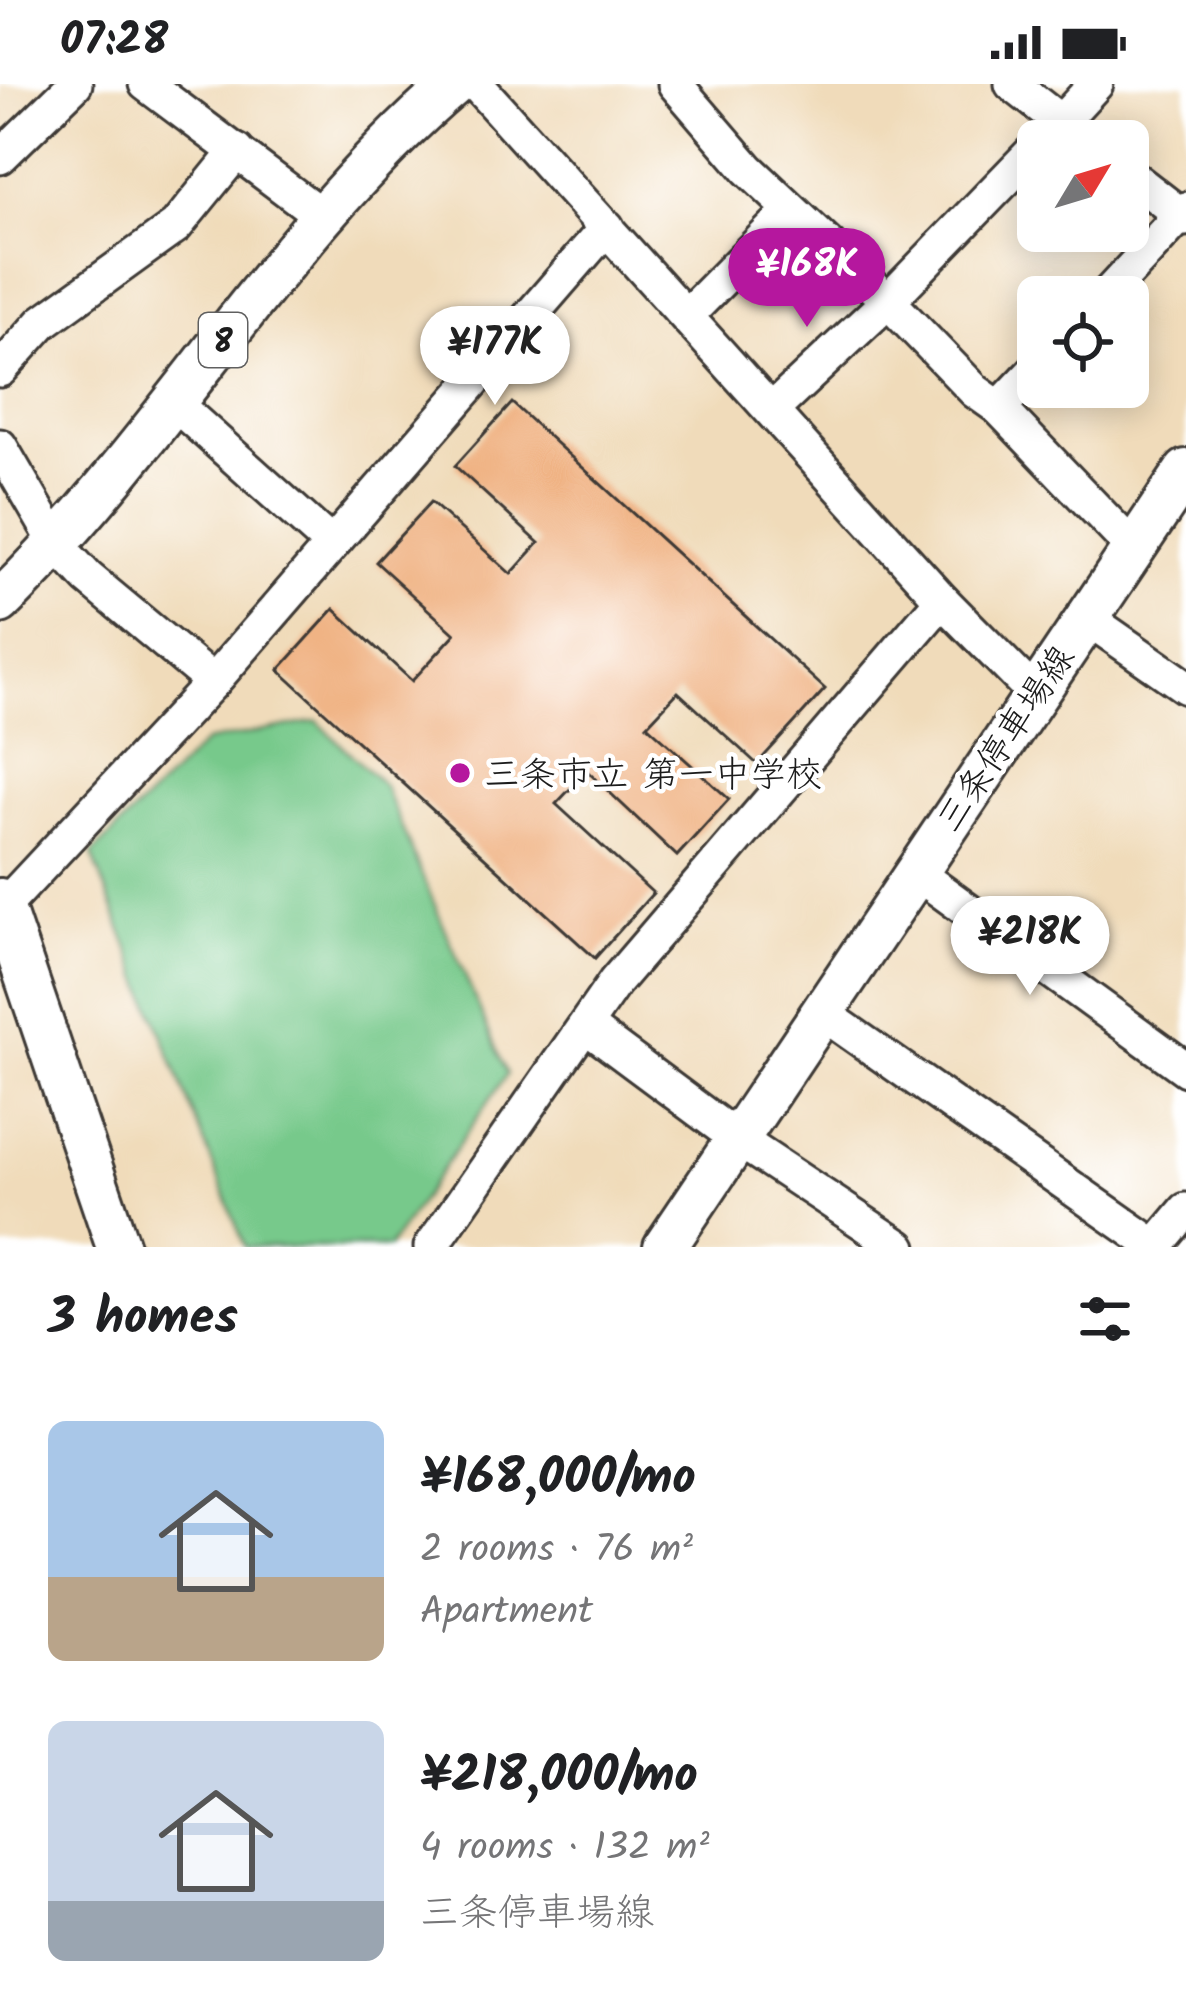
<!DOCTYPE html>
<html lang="en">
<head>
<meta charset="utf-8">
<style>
  body { margin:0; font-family:Kalam,"Klee One",sans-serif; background:#f2f2f2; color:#202124; height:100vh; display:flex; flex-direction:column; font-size:45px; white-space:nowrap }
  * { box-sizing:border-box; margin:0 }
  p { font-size:39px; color:#757577 }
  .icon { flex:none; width:66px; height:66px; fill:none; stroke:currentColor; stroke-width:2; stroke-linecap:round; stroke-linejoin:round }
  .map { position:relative; height:1163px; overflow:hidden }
  .panel { display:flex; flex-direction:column; background:#fff; flex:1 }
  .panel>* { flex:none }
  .needle { width:78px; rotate:52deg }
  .controls { position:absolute; left:1017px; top:36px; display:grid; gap:24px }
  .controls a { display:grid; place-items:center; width:132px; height:132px; border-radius:18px; background:#fff; box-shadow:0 6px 30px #0003; font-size:60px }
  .price { position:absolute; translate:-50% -102px; padding:0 27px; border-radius:42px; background:#fff; color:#222; font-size:39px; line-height:78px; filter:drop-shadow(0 3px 6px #0008) }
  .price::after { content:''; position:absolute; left:50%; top:72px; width:36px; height:27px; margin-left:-18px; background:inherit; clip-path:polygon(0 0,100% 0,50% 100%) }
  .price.selected { background:#b5179e; color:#fff }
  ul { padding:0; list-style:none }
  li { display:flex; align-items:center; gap:36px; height:300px; padding:0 48px }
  li span { display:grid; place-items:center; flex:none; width:336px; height:240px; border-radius:18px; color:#555 }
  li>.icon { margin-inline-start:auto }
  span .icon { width:144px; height:144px; fill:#fffc; stroke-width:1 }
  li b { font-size:51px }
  h2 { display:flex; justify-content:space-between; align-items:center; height:144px; padding:0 48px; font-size:51px }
  .status { display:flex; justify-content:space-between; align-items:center; height:84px; padding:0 60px; background:#fff; direction:ltr }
  .status svg { height:33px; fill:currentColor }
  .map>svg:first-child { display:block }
</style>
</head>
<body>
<div class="status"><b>07:28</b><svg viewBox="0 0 49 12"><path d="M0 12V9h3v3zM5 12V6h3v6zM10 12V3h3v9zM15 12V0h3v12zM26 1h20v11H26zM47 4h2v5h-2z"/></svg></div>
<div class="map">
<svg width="1186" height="1163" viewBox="0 0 1186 1163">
  <rect width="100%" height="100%" fill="#fff"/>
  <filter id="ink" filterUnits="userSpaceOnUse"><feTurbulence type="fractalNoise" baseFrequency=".00833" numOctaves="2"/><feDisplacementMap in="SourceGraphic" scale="24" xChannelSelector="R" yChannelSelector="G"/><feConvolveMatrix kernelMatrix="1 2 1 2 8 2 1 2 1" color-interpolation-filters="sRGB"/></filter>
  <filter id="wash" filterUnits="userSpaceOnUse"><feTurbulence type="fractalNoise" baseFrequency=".004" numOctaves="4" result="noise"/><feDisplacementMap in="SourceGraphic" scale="48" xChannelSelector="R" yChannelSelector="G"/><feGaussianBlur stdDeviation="2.7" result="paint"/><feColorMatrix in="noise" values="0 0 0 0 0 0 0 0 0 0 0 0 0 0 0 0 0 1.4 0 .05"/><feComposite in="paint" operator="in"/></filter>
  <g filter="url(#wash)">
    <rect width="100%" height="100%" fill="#f0dbba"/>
    <!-- green -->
    <path fill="#77c98b" stroke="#4a7254" stroke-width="3" d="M317,637L384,702L507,990L389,1163H245L92,770L205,658Z"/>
    <g id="blocks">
      <!-- building -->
      <path fill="#f0b384" d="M512,319L825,605L757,680L678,608L647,641L729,715L677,772L587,687L556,720L653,809L595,874L279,586L334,525L412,597L455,550L376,478L431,418L511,490L539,459L455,382Z"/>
    </g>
  </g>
  <g filter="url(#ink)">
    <use href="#blocks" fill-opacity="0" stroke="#3c3934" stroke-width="3"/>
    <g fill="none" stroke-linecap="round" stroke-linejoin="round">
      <!-- minor casing -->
      <g stroke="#3c3934" stroke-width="39">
        <g id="minor">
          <path d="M146,0L322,132"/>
          <path d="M476,0L942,516L1034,609"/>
          <path d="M675,0L748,85L888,217L975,307L999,324L1133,464"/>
          <path d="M1012,0L1085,57"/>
          <path d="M1049,51L1096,0"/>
          <path d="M0,73L75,0"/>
          <path d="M1128,90L1186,135"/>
          <path d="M1105,213L1186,125"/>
          <path d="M686,232L791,126"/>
          <path d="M0,286L43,238L176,142L237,67"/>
          <path d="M173,318L331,460"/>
          <path d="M999,324L1038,283"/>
          <path d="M773,325L888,217L1038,62"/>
          <path d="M0,362L58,462L88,494L213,598"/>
          <path d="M1087,534L1186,603"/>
          <path d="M915,788L1186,985"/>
          <path d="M3,823L213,598L607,143"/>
          <path d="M821,928L1156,1163"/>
          <path d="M587,943L739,1056L900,1163"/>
          <path d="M431,1163L615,898L942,516"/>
          <path d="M1155,1163L1186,1126"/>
        </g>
      </g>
      <!-- major casing -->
      <g stroke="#3c3934" stroke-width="48">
        <g id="major">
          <path d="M0,518C165,358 278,150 454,0"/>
          <path d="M0,816L118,1163"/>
          <path d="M665,1163L1186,387"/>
        </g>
      </g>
      <!-- minor -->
      <use href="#minor" stroke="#fff" stroke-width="33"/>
      <!-- major -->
      <use href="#major" stroke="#fff" stroke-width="42"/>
    </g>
  </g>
  <!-- markers -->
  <circle fill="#b5179e" stroke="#fff" stroke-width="4.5" cx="460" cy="689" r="12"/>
  <g text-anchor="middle" stroke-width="9" stroke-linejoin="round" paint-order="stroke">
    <!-- shield labels -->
    <rect fill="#fff" stroke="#606060" stroke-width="3" x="199" y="229" width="48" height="54" rx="9"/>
    <g font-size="33" font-weight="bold" fill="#1c1c1c">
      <text x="223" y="268">8</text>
    </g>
    <!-- street labels -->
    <g font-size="36" fill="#1c1c1c" stroke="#fff">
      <text transform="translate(1004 654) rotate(-56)" y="13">三条停車場線</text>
    </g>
    <!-- poi labels -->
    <g font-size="36" fill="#1c1c1c" stroke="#fff" text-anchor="start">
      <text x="484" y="702">三条市立 第一中学校</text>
    </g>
  </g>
</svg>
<div class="controls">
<a><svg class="needle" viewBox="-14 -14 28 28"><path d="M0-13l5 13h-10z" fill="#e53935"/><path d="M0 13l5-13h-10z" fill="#757577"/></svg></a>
<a><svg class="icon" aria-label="locate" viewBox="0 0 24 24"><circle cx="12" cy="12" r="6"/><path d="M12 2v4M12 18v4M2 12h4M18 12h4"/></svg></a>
</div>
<b class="price selected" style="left:807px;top:246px">¥168K</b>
<b class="price" style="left:495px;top:324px">¥177K</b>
<b class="price" style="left:1030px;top:914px">¥218K</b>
</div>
<section class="panel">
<h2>3 homes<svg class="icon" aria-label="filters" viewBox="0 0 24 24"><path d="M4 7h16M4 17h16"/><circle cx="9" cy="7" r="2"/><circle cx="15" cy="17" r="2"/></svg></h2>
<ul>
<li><span style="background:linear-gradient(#a9c7e8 65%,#b9a48a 0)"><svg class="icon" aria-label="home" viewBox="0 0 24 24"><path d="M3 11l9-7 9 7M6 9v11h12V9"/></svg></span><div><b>¥168,000/mo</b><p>2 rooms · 76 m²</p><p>Apartment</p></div></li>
<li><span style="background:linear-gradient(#c9d6e8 75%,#9aa5b1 0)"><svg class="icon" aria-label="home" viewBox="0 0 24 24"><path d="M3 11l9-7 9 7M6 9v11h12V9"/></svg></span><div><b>¥218,000/mo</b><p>4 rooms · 132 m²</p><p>三条停車場線</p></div></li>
</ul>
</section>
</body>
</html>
